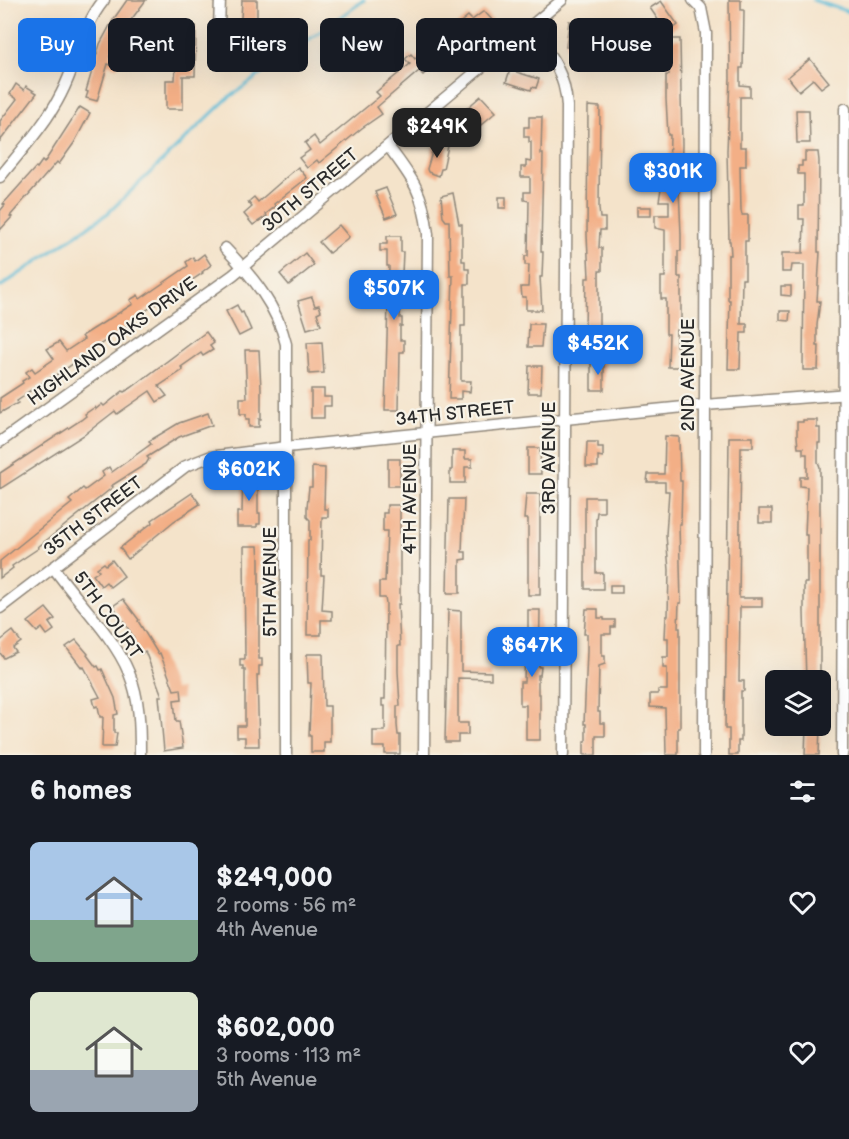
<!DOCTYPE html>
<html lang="en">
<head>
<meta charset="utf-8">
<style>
  body { margin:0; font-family:"Balsamiq Sans",sans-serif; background:#242831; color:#f1f3f6; height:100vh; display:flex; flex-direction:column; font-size:22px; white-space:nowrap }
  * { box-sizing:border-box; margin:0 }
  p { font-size:20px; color:#9ea1a6 }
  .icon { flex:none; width:33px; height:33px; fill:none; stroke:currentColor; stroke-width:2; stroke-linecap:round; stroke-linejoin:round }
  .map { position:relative; height:755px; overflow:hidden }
  .panel { display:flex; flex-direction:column; background:#171b24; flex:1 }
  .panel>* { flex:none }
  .top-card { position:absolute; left:18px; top:18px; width:813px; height:54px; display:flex; gap:12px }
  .controls { position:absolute; left:765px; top:670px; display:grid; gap:12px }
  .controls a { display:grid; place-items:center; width:66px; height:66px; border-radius:9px; background:#171b24; box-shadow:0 6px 24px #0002; font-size:30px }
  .price { position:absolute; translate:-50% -51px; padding:0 14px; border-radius:12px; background:#1a73e8; color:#fff; font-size:20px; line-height:39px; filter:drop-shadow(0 2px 3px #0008) }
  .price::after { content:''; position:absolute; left:50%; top:36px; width:18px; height:14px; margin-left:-9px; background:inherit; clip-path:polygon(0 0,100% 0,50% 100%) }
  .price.active { background:#222; color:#fff }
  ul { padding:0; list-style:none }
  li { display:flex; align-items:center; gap:18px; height:150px; padding:0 30px }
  li span { display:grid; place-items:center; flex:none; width:168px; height:120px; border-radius:9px; color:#555 }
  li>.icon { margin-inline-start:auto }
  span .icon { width:72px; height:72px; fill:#fffc; stroke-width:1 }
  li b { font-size:26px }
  h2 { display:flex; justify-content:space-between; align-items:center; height:72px; padding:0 30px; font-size:26px }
  .pill { padding:0 21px; border-radius:9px; background:#171b24; box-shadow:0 6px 24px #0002; font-size:21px; line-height:54px }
  .pill.active { background:#1a73e8; color:#fff }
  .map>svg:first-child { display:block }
</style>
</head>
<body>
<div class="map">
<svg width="849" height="755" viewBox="0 0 849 755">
  <rect width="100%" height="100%" fill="#f7f3e8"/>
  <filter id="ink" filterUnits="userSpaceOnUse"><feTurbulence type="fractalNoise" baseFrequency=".0167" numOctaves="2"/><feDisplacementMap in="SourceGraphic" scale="12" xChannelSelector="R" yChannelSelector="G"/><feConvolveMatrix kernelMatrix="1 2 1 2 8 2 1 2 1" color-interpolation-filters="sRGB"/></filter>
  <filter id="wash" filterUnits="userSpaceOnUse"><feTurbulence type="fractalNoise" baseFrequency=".008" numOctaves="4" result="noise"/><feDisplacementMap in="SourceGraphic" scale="24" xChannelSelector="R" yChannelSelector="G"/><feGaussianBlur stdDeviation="1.35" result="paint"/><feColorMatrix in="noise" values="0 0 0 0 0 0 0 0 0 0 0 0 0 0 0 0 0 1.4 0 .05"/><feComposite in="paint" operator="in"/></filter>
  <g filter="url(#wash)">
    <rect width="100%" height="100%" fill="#f4e3ca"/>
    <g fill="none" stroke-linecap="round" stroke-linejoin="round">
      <!-- stream -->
      <g stroke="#59bbd7" stroke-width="3">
        <path d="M813,0L849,12"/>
        <path d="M0,287L108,213L228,98L364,0"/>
      </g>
    </g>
    <g id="blocks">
      <!-- building -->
      <g fill="#f3af86">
        <path d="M127,0H146L122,32L128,35L121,45L115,41L110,57L119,60L117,67L108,64L97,101L86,98L88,92L86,91L100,44L113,20Z"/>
        <path d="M242,0H257V25H262V33H257V41H242V36H240Z"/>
        <path d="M729,0H741V10H744L743,68H740V85L750,86V97H740V147H746V166H740L741,211L742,215H748V241H745V279H742L741,324H747V333H741L740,369H728L730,300H728V255H731L730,241H729L727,151L730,78Z"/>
        <path d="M661,1L678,25L667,33L650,8Z"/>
        <path d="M484,11L493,21L488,26L489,28L473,38L470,35L445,56L437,47L452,33L450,31L468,16L472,20Z"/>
        <path d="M569,21L582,22L579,48L566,47Z"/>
        <path d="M181,26H196L195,76H183V109H166V80H175L176,61H180L181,41H176L177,33L181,34Z"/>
        <path d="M668,39H680L682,145L681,176H682V189H679L681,234V251H678V277H681V324H678L679,330H676V346H681L680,367H668L669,334H666V299H661V277H665V230L655,228V215H669V201H659L662,183H666V176H669L670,135H668L666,99V75H669Z"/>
        <path d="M411,54L415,59L421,54L432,67L423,75L419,71L377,107L382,114L362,128L319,163L317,160L307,168L299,158L310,150L305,143L314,136L320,145L380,96L376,92L410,64L405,59Z"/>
        <path d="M810,59L829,82L821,88L813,79L799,91L788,77Z"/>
        <path d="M510,70L539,79L536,88L532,87L531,90L506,82Z"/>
        <path d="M16,84L24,90L26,86L37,93L0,141V121L17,99L10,94Z"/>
        <path d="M481,96L496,112L481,125L476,119L468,125L459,115Z"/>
        <path d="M588,106L600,107L599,208L600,218H605V230H600L599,248H602V271H599V342H586L585,329L586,278H589L587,235Z"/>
        <path d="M80,107L90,113L74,143L59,164L57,162L10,216L12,217L0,230V211L5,205L3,204L36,167L37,168L42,161L44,163Z"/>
        <path d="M796,110H809L810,143H797Z"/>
        <path d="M529,117H542L541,154H543L541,252H543L542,277H540L542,310H526V297H522L521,287H528L529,265H525V256H528L529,201L524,200V192H530V177H521V167H526V161L531,162V142H529V137H524V127H529Z"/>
        <path d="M435,142L448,146L443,169H441L439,176L428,172L427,169Z"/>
        <path d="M805,152H818L819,161L818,252H820L817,301H820L817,325V346H819L818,370H803L804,265H792L791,272H782V253H803L804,219H799V206H804V174H798V166H802V161H805Z"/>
        <path d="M298,167L307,178L274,204L276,206L266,214L267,216L253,225L244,214L252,207L248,202L254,197L258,202Z"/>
        <path d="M386,188L397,214L386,218L375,192Z"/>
        <path d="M453,193L459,224H462V261H465V269H469V284H465V326H461V381H471L470,392L461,391V399H449L453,276H450L449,221H446L443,217L441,196Z"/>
        <rect x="499" y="197" width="7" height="11"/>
        <rect x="637" y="207" width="14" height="9"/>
        <path d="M339,225L349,237L329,253L319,242Z"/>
        <path d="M387,236H401V252H403L400,318H402V326H400V340H404V352H400L399,410H385L389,266H387V251H380V244H387Z"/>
        <path d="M305,253L314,265L289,285L280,274Z"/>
        <path d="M204,254L211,265L202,272L203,273L145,311L146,312L64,370L25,394L26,395L17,401L18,403L0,413V398L23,383L22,381L29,377L26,372L32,368L35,372L54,359L47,349L59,342L66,351L84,339L82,336L133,304L130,300L138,295L140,299L188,266L186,262L193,257L195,261Z"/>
        <path d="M781,286H791V296L781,295Z"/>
        <path d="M312,297L315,306L319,305L321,311L317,313L321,325L307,329L298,301Z"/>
        <path d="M237,305L241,313L243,312L251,330L239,336L226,311Z"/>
        <path d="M780,311H790L789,321L780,320Z"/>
        <path d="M529,324H543L541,347H528Z"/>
        <path d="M206,332L214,343L210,346L213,350L203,356L201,353L181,367L183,370L159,386L167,396L157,402L150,391L117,414L115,411L84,435L0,489V473L81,420L86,416L85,414L95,407L96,409L102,404L104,406L123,391L124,392L131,388Z"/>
        <path d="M322,342L324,373L309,374L307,343Z"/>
        <path d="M245,350H259L261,389V419H259V427H249V419H246V414H240V398H247Z"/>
        <rect x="591" y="362" width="13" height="28"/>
        <path d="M529,366H542L541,393H528Z"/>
        <path d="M311,389H324V397H331V406H324V418H311Z"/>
        <path d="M208,413L212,425L179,437L147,457L149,459L146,464L111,486L113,487L38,547L39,548L12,566L13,568L0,578V561L72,503L69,500L83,488L85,490L104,476L102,472L109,467L112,472L151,444L149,441L179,423Z"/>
        <path d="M803,420H817V428H820V443H818V462L820,467V681H806L804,612V583H807V535H805L807,487L800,486V477H807V454H803V448H798L797,436V422H803Z"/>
        <path d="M665,436L679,437L680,481H682L681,524H679L681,603H679L678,628H680V728H678V755H666L665,708L650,707V694H658V690H667V668H663V657H668V638H665L666,616H668L669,570L666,535L669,491H665V482H647L648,474H664Z"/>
        <path d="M729,437H753V447H741L739,598H762V607H740L739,681H744V691H741V741H738V755H729V729H725Z"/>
        <path d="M587,442H598V447H603V457L598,456V467H586Z"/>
        <path d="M528,448H540L541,474H528Z"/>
        <path d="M452,451H465V459H472V467H465V483H450V470H452Z"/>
        <rect x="388" y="459" width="12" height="27"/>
        <path d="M312,467L325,468L324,509H328V517H322L321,575H324L322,610L332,611V620H321V635H307L308,540H310V520L307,517V507L309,487H312Z"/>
        <path d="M243,473L258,474V513H260V524H257V527H237V512H242Z"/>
        <path d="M192,493L200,504L174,521L128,559L120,548L153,522L152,520Z"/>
        <path d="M526,494H540V595H528V519H524Z"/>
        <path d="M585,497H604V512H597L596,520V573H603V589H585Z"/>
        <path d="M449,499H464L462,552H466V559L460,560V593H447Z"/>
        <path d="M387,505H400V604H398L400,646H398V671L400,706H397V725L398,735H400V754H385V747H373V731H385V706H382V699H385L386,604L385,598H379V582H385L387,531H383V513H387Z"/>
        <rect x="759" y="509" width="13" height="14"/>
        <path d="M244,546H258L259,560V659H262V666H259V675H257L259,746H245V737H237V726H245V669H243V666H240V659H245Z"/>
        <path d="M112,560L124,576L110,587L106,582L101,586L93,575L99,571L97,568L104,563L106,565Z"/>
        <rect x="610" y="585" width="12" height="8"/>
        <path d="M123,599L139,620L138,621L158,654L160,653L174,690L181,689L182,699L174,700L176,721H179L183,748L164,751L159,696H162L145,651L141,654L132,639L134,638L131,633L113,606Z"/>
        <path d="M46,608L55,619L49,623L54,630L47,635L42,628L37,632L28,622Z"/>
        <path d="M586,609H598V618H604V620H615V627H611V634H602V656H605V664L599,666L598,712H600V723H605V736H596V755H584V741H586V724H584L587,651V634H584Z"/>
        <path d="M448,610L461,611V671L491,672V679L458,678V723H468V735H458V742H445Z"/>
        <path d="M528,610H540L539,667H541L540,675H538V694H540V740H526V705H520V682H524L525,645H528Z"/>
        <path d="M13,631L21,642L13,648L16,652L4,658L0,653V641Z"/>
        <path d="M76,640L88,654L87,655L96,667L98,666L100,670L102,669L115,698L118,714L114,715V733H117L115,747H102L103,717H100L98,706L95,707L93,699L100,697L84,667L82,668L66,647Z"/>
        <path d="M307,654H323L324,706H330V742H324V752H311V736H309L311,683H308Z"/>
        <path d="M806,726H820L819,755H805Z"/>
      </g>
    </g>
  </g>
  <g filter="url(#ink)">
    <use href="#blocks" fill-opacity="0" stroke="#90877a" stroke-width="1.5"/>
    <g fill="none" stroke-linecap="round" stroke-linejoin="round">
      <!-- minor casing -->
      <g stroke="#90877a" stroke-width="13">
        <g id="minor">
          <path d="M693,0L701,8L706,33L704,755"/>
          <path d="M530,28C550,54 565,72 567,106L563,755"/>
          <path d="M218,54L220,0"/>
          <path d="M388,146C413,179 423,192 428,234L424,755"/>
          <path d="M0,177C21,151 46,124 61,94C78,62 81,28 104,0"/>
          <path d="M225,248C252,276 277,306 286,344V755"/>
          <path d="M0,442L233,275L562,0"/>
          <path d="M53,567C76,600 114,636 129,673C140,699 140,727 140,755"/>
          <path d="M0,608L186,466L209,457L286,447L704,405L849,394"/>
          <path d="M842,755L845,109"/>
        </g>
      </g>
      <!-- minor -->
      <use href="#minor" stroke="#fff" stroke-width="10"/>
    </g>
  </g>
  <g text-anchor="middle" stroke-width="4.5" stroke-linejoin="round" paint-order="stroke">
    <!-- street labels -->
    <g font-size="18" fill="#2b2b2b" stroke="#f7f3e8">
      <text transform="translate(310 190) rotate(-40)" y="6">30TH STREET</text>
      <text transform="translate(112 341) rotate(-36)" y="6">HIGHLAND OAKS DRIVE</text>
      <text transform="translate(688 375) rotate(-90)" y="6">2ND AVENUE</text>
      <text transform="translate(455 413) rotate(-6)" y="6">34TH STREET</text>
      <text transform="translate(549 458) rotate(-90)" y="6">3RD AVENUE</text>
      <text transform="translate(410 499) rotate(-90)" y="6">4TH AVENUE</text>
      <text transform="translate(93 516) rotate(-37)" y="6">35TH STREET</text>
      <text transform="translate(270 582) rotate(-90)" y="6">5TH AVENUE</text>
      <text transform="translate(108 615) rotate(54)" y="6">5TH COURT</text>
    </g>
  </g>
</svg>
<div class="controls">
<a><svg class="icon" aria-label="layers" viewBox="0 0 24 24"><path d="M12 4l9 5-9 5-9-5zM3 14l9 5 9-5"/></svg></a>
</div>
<b class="price active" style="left:437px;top:159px">$249K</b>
<b class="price" style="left:673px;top:204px">$301K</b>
<b class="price" style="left:394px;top:321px">$507K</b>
<b class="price" style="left:598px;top:376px">$452K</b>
<b class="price" style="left:249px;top:502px">$602K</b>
<b class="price" style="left:532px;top:678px">$647K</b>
<div class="top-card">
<a class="pill active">Buy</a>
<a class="pill">Rent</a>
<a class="pill">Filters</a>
<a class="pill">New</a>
<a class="pill">Apartment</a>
<a class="pill">House</a>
</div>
</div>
<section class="panel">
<h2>6 homes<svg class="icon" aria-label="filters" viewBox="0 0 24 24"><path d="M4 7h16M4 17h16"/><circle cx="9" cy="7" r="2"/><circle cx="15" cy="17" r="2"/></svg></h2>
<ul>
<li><span style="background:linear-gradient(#a9c7e8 65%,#7fa58c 0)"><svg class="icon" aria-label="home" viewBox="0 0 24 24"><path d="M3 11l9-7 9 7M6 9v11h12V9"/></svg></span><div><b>$249,000</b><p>2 rooms · 56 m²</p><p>4th Avenue</p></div><svg class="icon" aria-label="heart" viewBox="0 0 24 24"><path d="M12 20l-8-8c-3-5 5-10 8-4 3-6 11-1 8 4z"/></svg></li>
<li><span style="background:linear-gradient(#dfe7d0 65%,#9aa5b1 0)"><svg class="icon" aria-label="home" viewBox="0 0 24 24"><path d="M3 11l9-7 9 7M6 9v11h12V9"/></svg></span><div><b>$602,000</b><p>3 rooms · 113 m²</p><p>5th Avenue</p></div><svg class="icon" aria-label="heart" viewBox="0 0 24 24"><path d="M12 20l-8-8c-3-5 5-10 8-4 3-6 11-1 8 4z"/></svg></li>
</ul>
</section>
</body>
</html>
